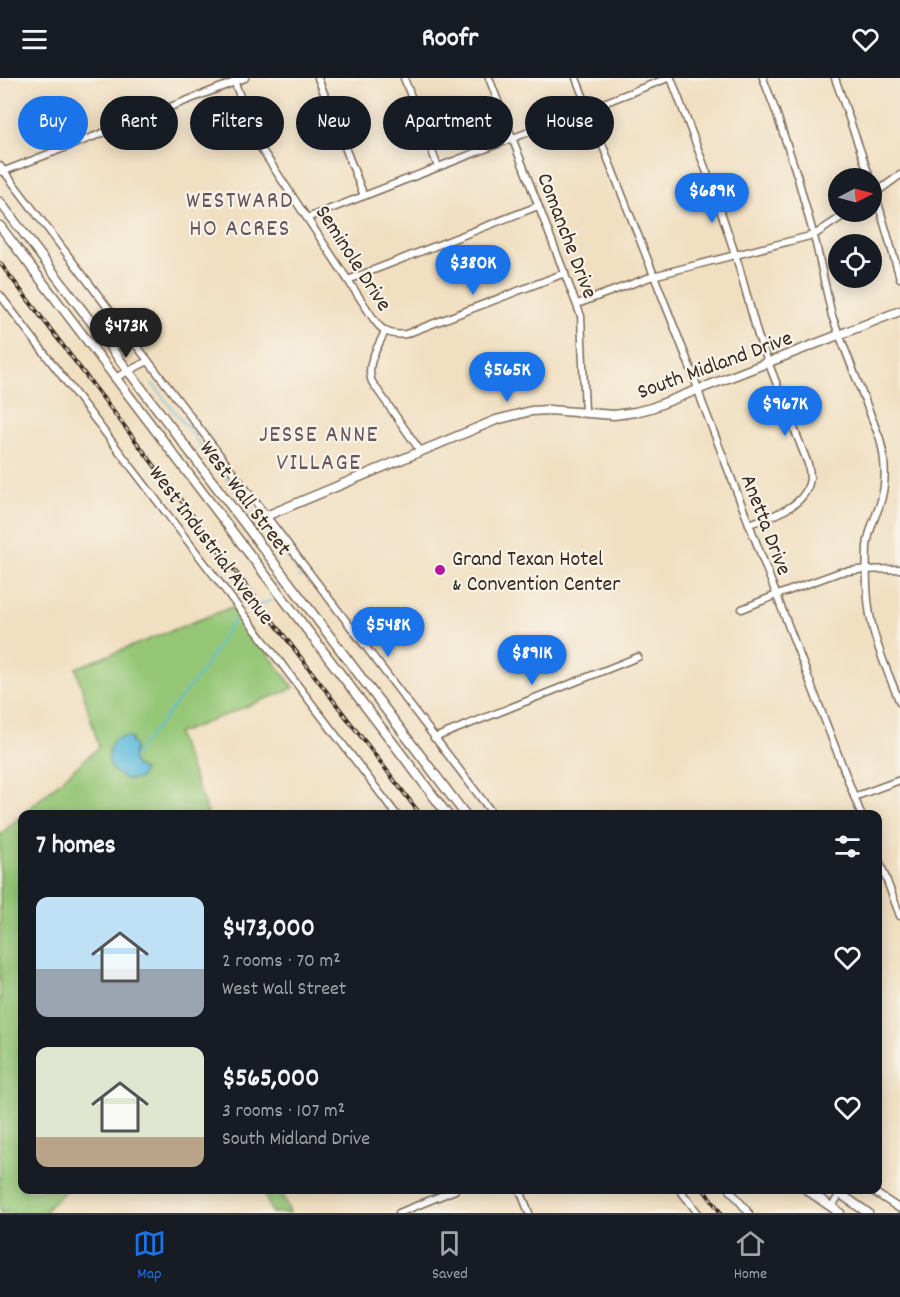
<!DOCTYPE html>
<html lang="en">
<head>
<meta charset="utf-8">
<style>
  body { margin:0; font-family:Dekko,sans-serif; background:#20242c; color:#f1f3f6; height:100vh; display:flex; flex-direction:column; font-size:22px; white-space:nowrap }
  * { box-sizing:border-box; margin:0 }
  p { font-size:20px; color:#9ea1a6 }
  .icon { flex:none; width:33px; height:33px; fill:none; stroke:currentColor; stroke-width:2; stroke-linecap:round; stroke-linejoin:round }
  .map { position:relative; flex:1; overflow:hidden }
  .panel { position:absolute; left:18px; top:732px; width:864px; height:384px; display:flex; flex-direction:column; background:#171b24; border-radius:12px; box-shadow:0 3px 15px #0003 }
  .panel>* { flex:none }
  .hud { position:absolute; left:18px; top:18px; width:864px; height:54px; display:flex; gap:12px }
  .needle { width:39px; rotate:84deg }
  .tools { position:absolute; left:828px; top:90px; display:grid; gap:12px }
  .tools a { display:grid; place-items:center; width:54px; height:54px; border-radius:50%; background:#171b24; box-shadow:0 3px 15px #0003; font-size:30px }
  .price { position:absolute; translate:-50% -51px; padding:0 14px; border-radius:21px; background:#1a73e8; color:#fff; font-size:20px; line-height:39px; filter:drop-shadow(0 2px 3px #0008) }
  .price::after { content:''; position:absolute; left:50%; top:36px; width:18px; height:14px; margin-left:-9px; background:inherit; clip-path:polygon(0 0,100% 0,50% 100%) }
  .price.selected { background:#222; color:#fff }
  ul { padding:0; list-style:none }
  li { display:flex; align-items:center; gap:18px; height:150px; padding:0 18px }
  li span { display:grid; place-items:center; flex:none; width:168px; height:120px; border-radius:12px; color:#555 }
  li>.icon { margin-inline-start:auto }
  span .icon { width:72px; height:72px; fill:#fffc; stroke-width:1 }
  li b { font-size:26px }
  h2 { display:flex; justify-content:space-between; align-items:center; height:72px; padding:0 18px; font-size:26px }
  .chip { padding:0 21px; border-radius:27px; background:#171b24; box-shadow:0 3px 15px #0003; font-size:21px; line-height:54px }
  .chip.selected { background:#1a73e8; color:#fff }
  header { display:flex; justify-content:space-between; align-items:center; height:78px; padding:0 18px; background:#171b24; font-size:27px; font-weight:700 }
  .menu { display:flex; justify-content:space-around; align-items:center; height:84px; border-top:2px solid #363941; background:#171b24; font-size:16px; color:#9ea1a6 }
  .menu a { display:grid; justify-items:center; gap:3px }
  .menu .selected { color:#1a73e8 }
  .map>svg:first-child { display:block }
</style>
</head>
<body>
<header><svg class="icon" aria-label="menu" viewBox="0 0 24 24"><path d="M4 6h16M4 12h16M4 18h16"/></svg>Roofr<svg class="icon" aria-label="heart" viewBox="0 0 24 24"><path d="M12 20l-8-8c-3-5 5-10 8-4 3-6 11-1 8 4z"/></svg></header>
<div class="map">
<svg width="900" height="1135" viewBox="0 0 900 1135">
  <rect width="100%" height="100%" fill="#f7f3e8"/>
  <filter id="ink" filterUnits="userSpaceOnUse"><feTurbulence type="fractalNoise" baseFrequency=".0167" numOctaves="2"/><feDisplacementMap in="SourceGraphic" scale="12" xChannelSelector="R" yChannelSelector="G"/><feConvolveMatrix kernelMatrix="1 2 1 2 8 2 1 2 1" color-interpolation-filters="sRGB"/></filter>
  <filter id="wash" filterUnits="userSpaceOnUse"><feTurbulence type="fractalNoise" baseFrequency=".008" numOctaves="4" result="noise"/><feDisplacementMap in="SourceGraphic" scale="24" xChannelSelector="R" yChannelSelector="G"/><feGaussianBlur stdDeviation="1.35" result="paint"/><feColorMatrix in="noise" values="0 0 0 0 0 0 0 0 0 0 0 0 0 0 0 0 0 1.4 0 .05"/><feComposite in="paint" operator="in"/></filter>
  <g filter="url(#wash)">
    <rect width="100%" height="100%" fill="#f1dfc1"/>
    <!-- green -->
    <g fill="#95c777" stroke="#68784a" stroke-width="1.5">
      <path d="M232,529L294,610L177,656L208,736H23L99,669L76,590Z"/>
      <path d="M22,737V1112H66L46,1132L47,1135H0V757Z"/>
      <path d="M263,1112H281L290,1135H272Z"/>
    </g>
    <!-- water -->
    <path fill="#5fbcdd" stroke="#4d737e" stroke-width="1.5" d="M128,659L132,661L131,664L135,669L132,682L135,688L144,692L139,701C135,701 129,702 125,701C122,699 115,694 113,692C106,683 107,665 118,660C119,660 127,659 128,659Z"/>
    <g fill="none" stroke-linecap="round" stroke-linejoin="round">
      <!-- stream -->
      <g stroke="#5fbcdd" stroke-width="1.5">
        <path d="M152,305L302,497L299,500"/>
        <path d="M252,529L268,524L272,521"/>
        <path d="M132,680L201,595L235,540"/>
      </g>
    </g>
  </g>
  <g filter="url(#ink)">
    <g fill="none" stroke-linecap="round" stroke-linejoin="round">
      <!-- minor casing -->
      <g stroke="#7b6957" stroke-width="9">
        <g id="minor">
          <path d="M233,0L258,66L375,243C383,254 392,258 406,256L565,195"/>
          <path d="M318,0L364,118"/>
          <path d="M404,0L438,89"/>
          <path d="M489,0L581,238L585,334"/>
          <path d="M576,0L694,299L702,324L861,736"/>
          <path d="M671,0L715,116L738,185L758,258L808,386C809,390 810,396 810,400C807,429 772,438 749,446"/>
          <path d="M763,0L776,34L797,97L816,166L832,238L880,361C886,384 887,407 879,429C874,442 868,454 867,469C866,494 866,522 872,547C878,574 890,599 900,625"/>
          <path d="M835,0L870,100"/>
          <path d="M0,88L493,736"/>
          <path d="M2,94L245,0"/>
          <path d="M872,104L900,200"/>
          <path d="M874,116L900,97"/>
          <path d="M307,140L668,0"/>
          <path d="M348,202L538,128"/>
          <path d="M0,217L396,736"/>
          <path d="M577,226L653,198L814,157L849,134"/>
          <path d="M385,253C378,270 365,286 372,304L421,374"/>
          <path d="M115,300L148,283"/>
          <path d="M742,531L769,520L840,494L858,492L900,491"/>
          <path d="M434,660L638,579"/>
          <path d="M854,719L900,702"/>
          <path d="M878,779L900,838"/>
          <path d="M520,1112L529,1135"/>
          <path d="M680,1112L698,1135"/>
          <path d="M730,1112L749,1135"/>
          <path d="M871,1112L900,1131"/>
          <path d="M831,1129L843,1112"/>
          <path d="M399,1135L455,1112"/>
        </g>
      </g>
      <!-- major casing -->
      <g stroke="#7b6957" stroke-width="11">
        <g id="major">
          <path d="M0,124L465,736"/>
          <path d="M0,148L447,736"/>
          <path d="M266,438L496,342L531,333L549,332L614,337L635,334L651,330L900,233"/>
          <path d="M807,1112L840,1135"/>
          <path d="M835,1112L868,1135"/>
        </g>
      </g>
      <!-- minor -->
      <use href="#minor" stroke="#fff" stroke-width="6"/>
      <!-- major -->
      <use href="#major" stroke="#fff" stroke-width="8"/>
      <!-- rail casing -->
      <g stroke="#3b2a1e" stroke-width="4">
        <g id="rail">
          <path d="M0,185L420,736"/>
          <path d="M704,1112L721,1135"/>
        </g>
      </g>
      <!-- rail -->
      <use href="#rail" stroke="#f7f3e8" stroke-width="1.5" stroke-dasharray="4.5" stroke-linecap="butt"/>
    </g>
  </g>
  <!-- markers -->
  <circle fill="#b5179e" stroke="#f7f3e8" stroke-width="2" cx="440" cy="492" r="6"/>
  <g text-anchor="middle" stroke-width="4.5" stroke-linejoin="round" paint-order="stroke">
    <!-- street labels -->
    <g font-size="22" fill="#3b2a1e" stroke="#f7f3e8">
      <text transform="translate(569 157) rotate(69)" y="8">Comanche Drive</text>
      <text transform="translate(355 179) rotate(57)" y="8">Seminole Drive</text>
      <text transform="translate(714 285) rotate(-20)" y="8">South Midland Drive</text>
      <text transform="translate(247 419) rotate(53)" y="8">West Wall Street</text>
      <text transform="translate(768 446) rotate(69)" y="8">Anetta Drive</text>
      <text transform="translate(213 466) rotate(53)" y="8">West Industrial Avenue</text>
    </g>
    <!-- poi labels -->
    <g font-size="22" fill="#3b2a1e" stroke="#f7f3e8" text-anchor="start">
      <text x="452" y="487">Grand Texan Hotel<tspan x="452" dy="25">&amp; Convention Center</tspan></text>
    </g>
    <!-- neighbourhood labels -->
    <g font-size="24" letter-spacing="1.5" fill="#66555d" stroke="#f7f3e8">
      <text x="240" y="129">WESTWARD<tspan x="240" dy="28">HO ACRES</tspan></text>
      <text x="319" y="363">JESSE ANNE<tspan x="319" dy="28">VILLAGE</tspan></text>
    </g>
  </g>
</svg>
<div class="tools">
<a><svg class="needle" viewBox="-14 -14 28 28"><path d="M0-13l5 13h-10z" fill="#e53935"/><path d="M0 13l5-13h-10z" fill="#9ea1a6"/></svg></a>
<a><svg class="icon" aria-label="locate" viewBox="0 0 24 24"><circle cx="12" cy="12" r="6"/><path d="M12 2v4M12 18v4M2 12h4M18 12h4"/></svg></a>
</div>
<b class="price" style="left:712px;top:146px">$689K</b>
<b class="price" style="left:473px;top:218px">$380K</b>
<b class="price selected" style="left:126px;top:281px">$473K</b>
<b class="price" style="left:507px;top:325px">$565K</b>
<b class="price" style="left:785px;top:359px">$967K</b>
<b class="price" style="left:388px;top:580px">$548K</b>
<b class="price" style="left:532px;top:608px">$891K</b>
<div class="hud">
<a class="chip selected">Buy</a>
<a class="chip">Rent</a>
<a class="chip">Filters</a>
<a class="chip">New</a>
<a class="chip">Apartment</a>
<a class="chip">House</a>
</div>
<section class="panel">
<h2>7 homes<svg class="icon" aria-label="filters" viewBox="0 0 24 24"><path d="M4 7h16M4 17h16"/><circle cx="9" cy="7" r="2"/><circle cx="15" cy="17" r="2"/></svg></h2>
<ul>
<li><span style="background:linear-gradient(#bfe0f5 60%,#9aa5b1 0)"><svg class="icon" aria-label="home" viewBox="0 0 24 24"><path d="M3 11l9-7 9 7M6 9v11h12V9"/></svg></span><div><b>$473,000</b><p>2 rooms · 70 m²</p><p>West Wall Street</p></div><svg class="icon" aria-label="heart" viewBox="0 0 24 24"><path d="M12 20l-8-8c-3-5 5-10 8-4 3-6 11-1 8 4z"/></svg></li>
<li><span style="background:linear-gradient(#dfe7d0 75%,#b9a48a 0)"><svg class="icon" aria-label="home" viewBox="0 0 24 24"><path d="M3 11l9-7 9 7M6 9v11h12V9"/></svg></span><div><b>$565,000</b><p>3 rooms · 107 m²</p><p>South Midland Drive</p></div><svg class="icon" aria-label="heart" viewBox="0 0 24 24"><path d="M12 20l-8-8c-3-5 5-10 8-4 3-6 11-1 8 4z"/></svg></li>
</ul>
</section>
</div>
<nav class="menu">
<a class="selected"><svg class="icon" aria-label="map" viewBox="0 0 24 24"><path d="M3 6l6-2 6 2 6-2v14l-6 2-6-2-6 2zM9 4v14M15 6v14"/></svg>Map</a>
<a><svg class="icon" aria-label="saved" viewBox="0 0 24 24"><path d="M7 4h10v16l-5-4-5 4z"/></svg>Saved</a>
<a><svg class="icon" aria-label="home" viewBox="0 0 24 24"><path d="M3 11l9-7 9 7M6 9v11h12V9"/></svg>Home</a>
</nav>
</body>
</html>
